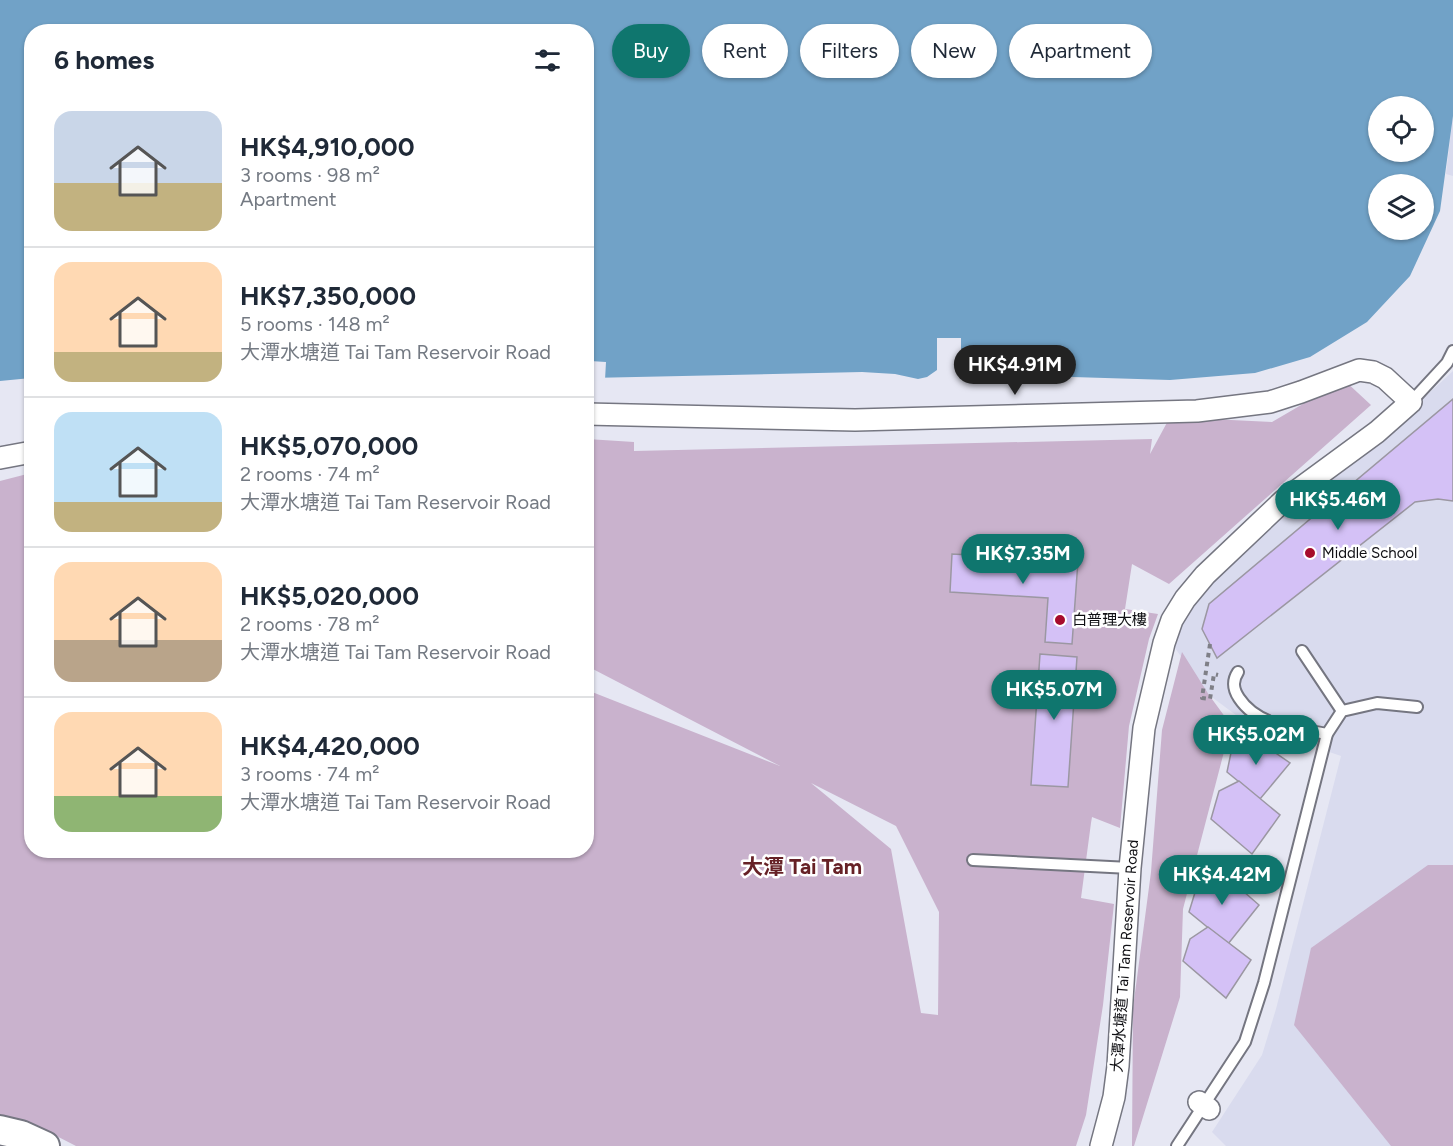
<!DOCTYPE html>
<html lang="en">
<head>
<meta charset="utf-8">
<style>
  body { margin:0; font-family:Figtree,"Noto Sans TC",sans-serif; background:#f2f2f3; color:#1f2937; height:100vh; display:flex; flex-direction:column; font-size:22px; white-space:nowrap }
  * { box-sizing:border-box; margin:0 }
  p { font-size:20px; color:#747a83 }
  .icon { flex:none; width:33px; height:33px; fill:none; stroke:currentColor; stroke-width:2; stroke-linecap:round; stroke-linejoin:round }
  .map { position:relative; flex:1; overflow:hidden }
  .panel { position:absolute; left:24px; top:24px; width:570px; height:834px; display:flex; flex-direction:column; background:#fff; border-radius:24px; box-shadow:0 2px 4px #0004 }
  .panel>* { flex:none }
  .top-card { position:absolute; left:612px; top:24px; width:570px; height:54px; display:flex; gap:12px }
  .buttons { position:absolute; left:1368px; top:96px; display:grid; gap:12px }
  .buttons a { display:grid; place-items:center; width:66px; height:66px; border-radius:50%; background:#fff; box-shadow:0 2px 4px #0004; font-size:30px }
  .price { position:absolute; translate:-50% -51px; padding:0 14px; border-radius:21px; background:#0f766e; color:#fff; font-size:20px; line-height:39px; filter:drop-shadow(0 2px 3px #0008) }
  .price::after { content:''; position:absolute; left:50%; top:36px; width:18px; height:14px; margin-left:-9px; background:inherit; clip-path:polygon(0 0,100% 0,50% 100%) }
  .price.active { background:#222; color:#fff }
  ul { padding:0; list-style:none }
  li { display:flex; align-items:center; gap:18px; height:150px; padding:0 30px }
  li+li { border-top:2px solid #e0e1e3 }
  li span { display:grid; place-items:center; flex:none; width:168px; height:120px; border-radius:18px; color:#555 }
  li>.icon { margin-inline-start:auto }
  span .icon { width:72px; height:72px; fill:#fffc; stroke-width:1 }
  li b { font-size:26px }
  h2 { display:flex; justify-content:space-between; align-items:center; height:72px; padding:0 30px; font-size:26px }
  .chip { padding:0 21px; border-radius:27px; background:#fff; box-shadow:0 2px 4px #0004; font-size:21px; line-height:54px }
  .chip.active { background:#0f766e; color:#fff }
  .map>svg:first-child { display:block }
</style>
</head>
<body>
<div class="map">
<svg width="1453" height="1146" viewBox="0 0 1453 1146">
  <rect width="100%" height="100%" fill="#e6e7f3"/>
  <!-- built -->
  <g fill="#d9dbee">
    <path d="M1453,116V176L1446,174Z"/>
    <path d="M1453,371V1146H1226L1212,1132L1262,1055L1276,1009L1341,756L1248,724L1209,695L1172,644L1186,606L1279,517L1385,434Z"/>
  </g>
  <!-- green -->
  <g fill="#c9b2cd" fill-rule="evenodd">
    <path d="M1344,380L1371,405L1169,584L1132,564L1125,609L1158,614L1149,639L1129,726L1120,828L1092,817L1091,823L1081,898L1114,904L1103,1005L1086,1115L1076,1146H76L39,1127L0,1115V481L31,473L32,850H586L587,690L780,766L587,666V439L634,442V451L1152,439L1150,454L1170,417L1272,422ZM811,783L896,826L939,912L938,1015L921,1013L891,849Z"/>
    <path d="M1182,652L1209,695L1231,725L1183,909L1180,997L1134,1146H1132L1133,1008L1151,872L1162,730Z"/>
    <path d="M1428,865H1453V1146H1391L1294,1025L1311,948Z"/>
  </g>
  <!-- water -->
  <path fill="#71a2c7" fill-rule="evenodd" d="M0,0H1453V116L1440,211L1410,276L1367,322L1310,357L1255,373L1170,380L1012,375L961,370H937L927,377L918,379L895,374L862,372L589,378L588,390L586,389V32H32L31,378L0,381ZM1378,106H1424V152H1378ZM1378,184H1424V230H1378Z"/>
  <!-- pier -->
  <g fill="#e6e7f3">
    <path d="M937,338H961V373L937,374Z"/>
    <path d="M590,361L606,362L605,380L592,381L591,390L588,393Z"/>
  </g>
  <!-- building -->
  <g fill="#d4c1f6" stroke="#9b97a2" stroke-width="1.5">
    <path d="M1453,399V501L1438,499L1415,502L1217,658L1202,629L1209,604Z"/>
    <path d="M952,554L1078,561L1072,644L1045,642L1048,598L950,592Z"/>
    <path d="M1040,654L1077,657L1068,787L1031,785Z"/>
    <path d="M1254,738L1290,763L1260,799L1227,772L1232,748Z"/>
    <path d="M1239,781L1280,815L1252,854L1211,819L1219,791Z"/>
    <path d="M1219,870L1259,905L1228,944L1189,912L1197,886Z"/>
    <path d="M1208,927L1251,960L1226,998L1183,961L1190,939Z"/>
  </g>
  <g fill="none" stroke-linecap="round" stroke-linejoin="round">
    <!-- service casing -->
    <g stroke="#757681" stroke-width="14">
      <g id="service">
        <path d="M1411,402L1447,363L1453,351"/>
        <path d="M1302,651L1342,711"/>
        <path d="M1238,672C1232,681 1233,689 1239,698C1258,727 1296,728 1327,734"/>
        <path d="M973,860L1130,868"/>
        <path d="M1177,1146L1245,1042L1264,983L1327,734L1342,711L1377,703L1417,707"/>
      </g>
    </g>
    <!-- minor casing -->
    <g stroke="#757681" stroke-width="24">
      <g id="minor">
        <path d="M586,414L855,420L1197,411L1270,402L1301,392L1359,370L1373,372L1385,378L1411,402L1377,432L1283,501L1205,575L1185,599L1172,620L1164,643L1144,728L1130,868L1118,1066L1114,1097L1101,1146"/>
        <path d="M0,458L32,452"/>
        <path d="M1199,1102L1209,1109"/>
      </g>
    </g>
    <!-- secondary casing -->
    <g stroke="#757681" stroke-width="32">
      <path id="secondary" d="M0,1130L21,1135L45,1146"/>
    </g>
    <!-- path -->
    <path stroke="#7f7f87" stroke-width="4" stroke-dasharray="4.5 4.5" stroke-linecap="butt" d="M1210,644L1202,698L1210,699L1214,674L1218,675"/>
    <!-- service -->
    <use href="#service" stroke="#fff" stroke-width="10"/>
    <!-- minor -->
    <use href="#minor" stroke="#fff" stroke-width="21"/>
    <!-- secondary -->
    <use href="#secondary" stroke="#fff" stroke-width="28"/>
  </g>
  <!-- markers -->
  <g fill="#a60c2c" stroke="#fff" stroke-width="2">
    <circle cx="1310" cy="553" r="6"/>
    <circle cx="1060" cy="620" r="6"/>
  </g>
  <g text-anchor="middle" stroke-width="5" stroke-linejoin="round" paint-order="stroke">
    <!-- poi labels -->
    <g font-size="15" fill="#0f0f13" stroke="#fff" text-anchor="start">
      <text x="1322" y="558">Middle School</text>
      <text x="1072" y="625">白普理大樓</text>
    </g>
    <!-- street labels -->
    <g font-size="15" fill="#0f0f13" stroke="#fff">
      <text transform="translate(1125 956) rotate(-86)" y="5">大潭水塘道 Tai Tam Reservoir Road</text>
    </g>
    <!-- district labels -->
    <g font-size="21" font-weight="bold" fill="#662126" stroke="#fff">
      <text x="802" y="874">大潭 Tai Tam</text>
    </g>
  </g>
</svg>
<div class="buttons">
<a><svg class="icon" aria-label="locate" viewBox="0 0 24 24"><circle cx="12" cy="12" r="6"/><path d="M12 2v4M12 18v4M2 12h4M18 12h4"/></svg></a>
<a><svg class="icon" aria-label="layers" viewBox="0 0 24 24"><path d="M12 4l9 5-9 5-9-5zM3 14l9 5 9-5"/></svg></a>
</div>
<b class="price active" style="left:1015px;top:396px">HK$4.91M</b>
<b class="price" style="left:1338px;top:531px">HK$5.46M</b>
<b class="price" style="left:1023px;top:585px">HK$7.35M</b>
<b class="price" style="left:1054px;top:721px">HK$5.07M</b>
<b class="price" style="left:1256px;top:766px">HK$5.02M</b>
<b class="price" style="left:1222px;top:906px">HK$4.42M</b>
<div class="top-card">
<a class="chip active">Buy</a>
<a class="chip">Rent</a>
<a class="chip">Filters</a>
<a class="chip">New</a>
<a class="chip">Apartment</a>
</div>
<section class="panel">
<h2>6 homes<svg class="icon" aria-label="filters" viewBox="0 0 24 24"><path d="M4 7h16M4 17h16"/><circle cx="9" cy="7" r="2"/><circle cx="15" cy="17" r="2"/></svg></h2>
<ul>
<li><span style="background:linear-gradient(#c9d6e8 60%,#c2b280 0)"><svg class="icon" aria-label="home" viewBox="0 0 24 24"><path d="M3 11l9-7 9 7M6 9v11h12V9"/></svg></span><div><b>HK$4,910,000</b><p>3 rooms · 98 m²</p><p>Apartment</p></div></li>
<li><span style="background:linear-gradient(#ffd9b3 75%,#c2b280 0)"><svg class="icon" aria-label="home" viewBox="0 0 24 24"><path d="M3 11l9-7 9 7M6 9v11h12V9"/></svg></span><div><b>HK$7,350,000</b><p>5 rooms · 148 m²</p><p>大潭水塘道 Tai Tam Reservoir Road</p></div></li>
<li><span style="background:linear-gradient(#bfe0f5 75%,#c2b280 0)"><svg class="icon" aria-label="home" viewBox="0 0 24 24"><path d="M3 11l9-7 9 7M6 9v11h12V9"/></svg></span><div><b>HK$5,070,000</b><p>2 rooms · 74 m²</p><p>大潭水塘道 Tai Tam Reservoir Road</p></div></li>
<li><span style="background:linear-gradient(#ffd9b3 65%,#b9a48a 0)"><svg class="icon" aria-label="home" viewBox="0 0 24 24"><path d="M3 11l9-7 9 7M6 9v11h12V9"/></svg></span><div><b>HK$5,020,000</b><p>2 rooms · 78 m²</p><p>大潭水塘道 Tai Tam Reservoir Road</p></div></li>
<li><span style="background:linear-gradient(#ffd9b3 70%,#8fb573 0)"><svg class="icon" aria-label="home" viewBox="0 0 24 24"><path d="M3 11l9-7 9 7M6 9v11h12V9"/></svg></span><div><b>HK$4,420,000</b><p>3 rooms · 74 m²</p><p>大潭水塘道 Tai Tam Reservoir Road</p></div></li>
</ul>
</section>
</div>
</body>
</html>
